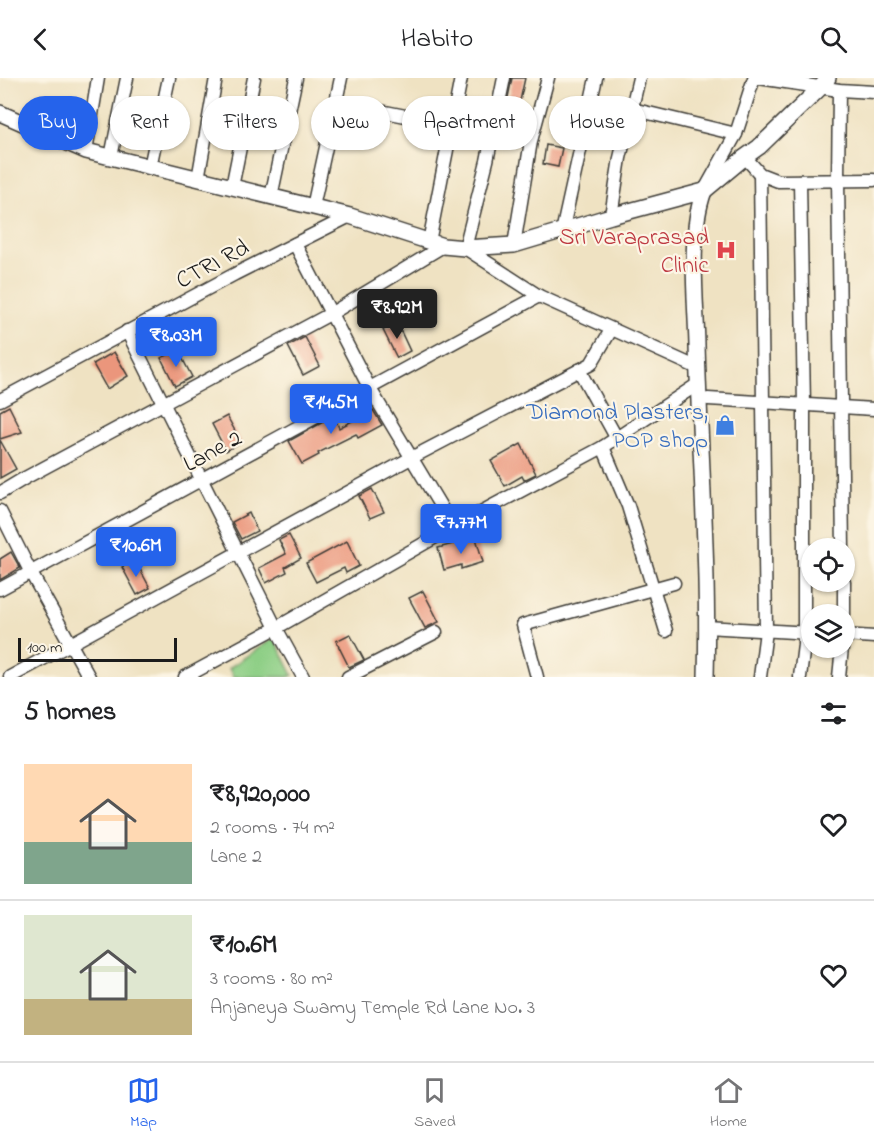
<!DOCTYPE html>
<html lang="en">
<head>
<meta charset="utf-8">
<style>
  body { margin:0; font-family:"Indie Flower",sans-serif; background:#f2f2f2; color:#202124; height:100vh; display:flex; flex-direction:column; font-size:22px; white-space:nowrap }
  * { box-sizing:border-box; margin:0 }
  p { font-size:20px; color:#757577 }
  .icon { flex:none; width:33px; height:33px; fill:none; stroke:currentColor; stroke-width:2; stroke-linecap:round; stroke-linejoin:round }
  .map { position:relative; height:599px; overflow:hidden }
  .drawer { display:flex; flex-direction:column; background:#fff; flex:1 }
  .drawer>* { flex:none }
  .guide { position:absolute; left:18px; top:18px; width:838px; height:54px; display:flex; gap:12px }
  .tools { position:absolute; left:801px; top:460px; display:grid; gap:12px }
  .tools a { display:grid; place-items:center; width:54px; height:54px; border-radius:50%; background:#fff; box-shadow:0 2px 4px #0004; font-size:30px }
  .scale { position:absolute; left:18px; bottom:15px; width:159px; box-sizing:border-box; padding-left:6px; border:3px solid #1c1c1c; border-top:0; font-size:16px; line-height:21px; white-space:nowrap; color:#1c1c1c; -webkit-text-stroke:4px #fcf5e5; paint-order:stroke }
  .price { position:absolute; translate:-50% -51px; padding:0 14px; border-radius:6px; background:#2563eb; color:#fff; font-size:20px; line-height:39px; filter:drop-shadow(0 2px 3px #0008) }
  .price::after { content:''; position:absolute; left:50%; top:36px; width:18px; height:14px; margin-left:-9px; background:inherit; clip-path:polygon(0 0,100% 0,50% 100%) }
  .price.on { background:#222; color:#fff }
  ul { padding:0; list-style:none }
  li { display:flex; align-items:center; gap:18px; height:150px; padding:0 24px }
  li+li { border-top:2px solid #e0e0e0 }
  li span { display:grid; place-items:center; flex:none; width:168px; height:120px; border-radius:0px; color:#555 }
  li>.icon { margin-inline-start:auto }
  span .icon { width:72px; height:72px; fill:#fffc; stroke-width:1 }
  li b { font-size:26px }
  h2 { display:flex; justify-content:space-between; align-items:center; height:72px; padding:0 24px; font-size:26px }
  .tag { padding:0 21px; border-radius:27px; background:#fff; box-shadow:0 2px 4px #0004; font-size:21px; line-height:54px }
  .tag.on { background:#2563eb; color:#fff }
  header { display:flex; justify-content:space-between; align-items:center; height:78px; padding:0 24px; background:#fff; font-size:27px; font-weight:600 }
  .menu { display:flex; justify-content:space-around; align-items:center; height:84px; border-top:2px solid #e0e0e0; background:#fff; font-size:16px; color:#757577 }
  .menu a { display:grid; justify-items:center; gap:3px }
  .menu .on { color:#2563eb }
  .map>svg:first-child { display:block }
</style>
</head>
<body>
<header><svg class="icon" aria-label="back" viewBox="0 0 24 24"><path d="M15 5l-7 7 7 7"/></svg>Habito<svg class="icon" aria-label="search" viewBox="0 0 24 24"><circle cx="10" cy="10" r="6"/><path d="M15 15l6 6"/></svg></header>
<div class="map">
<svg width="874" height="599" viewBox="0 0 874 599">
  <rect width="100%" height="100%" fill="#fcf5e5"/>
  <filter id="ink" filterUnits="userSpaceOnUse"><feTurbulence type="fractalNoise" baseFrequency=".0167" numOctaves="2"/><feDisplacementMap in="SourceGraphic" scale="12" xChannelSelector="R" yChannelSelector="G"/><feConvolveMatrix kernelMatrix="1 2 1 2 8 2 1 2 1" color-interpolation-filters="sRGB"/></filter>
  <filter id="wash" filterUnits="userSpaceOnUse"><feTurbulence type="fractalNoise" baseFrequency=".008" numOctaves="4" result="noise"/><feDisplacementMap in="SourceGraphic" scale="24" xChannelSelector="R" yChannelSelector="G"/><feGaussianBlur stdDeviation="1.35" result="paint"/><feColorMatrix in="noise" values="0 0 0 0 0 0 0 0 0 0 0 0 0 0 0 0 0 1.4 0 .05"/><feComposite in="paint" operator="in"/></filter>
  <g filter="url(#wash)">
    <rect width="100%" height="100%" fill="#efe2c2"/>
    <!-- green -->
    <path fill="#8ecf86" stroke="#557651" stroke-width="1.5" d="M274,560L293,597L288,599H233L229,590Z"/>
    <g id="blocks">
      <!-- building -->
      <g fill="#eb967c">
        <path d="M512,0H525L518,32L506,29Z"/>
        <path d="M546,67L562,70L558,89L543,86Z"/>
        <path d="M397,245L410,273L397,280L383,252Z"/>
        <path d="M305,259L320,288L303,297L288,268Z"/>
        <path d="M178,272L192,299L175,308L161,280Z"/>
        <path d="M114,274L128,298L107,311L93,286Z"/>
        <path d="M9,328L22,354L0,361V333Z"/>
        <path d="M373,332L382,347L358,360L356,356L318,375L319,377L302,386L289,363L334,338L339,350Z"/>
        <path d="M227,338L241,364L226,373L212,346Z"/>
        <path d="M0,362L16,391L0,400Z"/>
        <path d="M521,366L536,396L524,402L522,398L505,408L491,383Z"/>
        <path d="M372,411L384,434L370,440L359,418Z"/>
        <path d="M249,435L257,453L241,461L232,444Z"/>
        <path d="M289,457L301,480L285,489L287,494L266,505L259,490L286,476L279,462Z"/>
        <path d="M476,460L483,484L461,491V487L444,492L438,470Z"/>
        <path d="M347,463L359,488L346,495L344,490L316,504L306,485Z"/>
        <path d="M11,474L20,490L0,502V481Z"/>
        <path d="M135,482L150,510L137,517L122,489Z"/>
        <path d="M423,513L439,544L425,550L409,520Z"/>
        <path d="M350,556L364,582L349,589L336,563Z"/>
      </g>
    </g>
  </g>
  <g filter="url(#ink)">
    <use href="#blocks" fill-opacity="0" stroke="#3c3a35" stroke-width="1.5"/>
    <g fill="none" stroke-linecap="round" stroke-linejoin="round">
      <!-- minor casing -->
      <g stroke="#3c3a35" stroke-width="15">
        <g id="minor">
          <path d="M504,0L487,83L465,170L539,218L698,290"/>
          <path d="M759,0L839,12L874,14"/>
          <path d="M839,12L838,101L843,471"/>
          <path d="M335,24L531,63L548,0"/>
          <path d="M632,31L736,56"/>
          <path d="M86,73L98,0"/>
          <path d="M111,79L127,0"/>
          <path d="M745,79L760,96L778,103L874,102"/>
          <path d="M150,89L169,0"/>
          <path d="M760,96L766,553L760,599"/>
          <path d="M198,101L216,0"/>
          <path d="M707,108L736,56L754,0"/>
          <path d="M232,109L254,0"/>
          <path d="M271,119L296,0"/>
          <path d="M313,129L341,0"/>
          <path d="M611,138L620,80L639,0"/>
          <path d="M562,154L596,0"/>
          <path d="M429,164L461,0"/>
          <path d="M295,166L369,309L453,449"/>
          <path d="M514,167L531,63"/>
          <path d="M127,253L276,550L453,449L603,369L698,306"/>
          <path d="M579,292L616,359"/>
          <path d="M708,321L874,331"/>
          <path d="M0,322L235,196L350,138"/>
          <path d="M603,369L628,428L666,553"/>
          <path d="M0,415L25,400L332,235L443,168"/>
          <path d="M0,433L31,495L89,599"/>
          <path d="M844,504V537"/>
          <path d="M0,511C180,414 359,314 539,218"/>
          <path d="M706,549L810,555"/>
          <path d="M844,557L874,559"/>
          <path d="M10,599L411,380L591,286L611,252"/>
          <path d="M185,599L276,550L303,599"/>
          <path d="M348,599L436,554"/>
          <path d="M537,599L523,547L674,505"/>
          <path d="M800,599L804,567V328L800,103"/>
          <path d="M839,599L842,570"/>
        </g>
      </g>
      <!-- tertiary casing -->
      <g stroke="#3c3a35" stroke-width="18">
        <g id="tertiary">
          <path d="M0,35L86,73L350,138L443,168L465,170L514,167L611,138L704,113L745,79L759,69L822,8L828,0"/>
          <path d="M704,113C688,156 696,221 697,267C700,377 709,489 706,599"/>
        </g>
      </g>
      <!-- minor -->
      <use href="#minor" stroke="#fff" stroke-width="12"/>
      <!-- tertiary -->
      <use href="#tertiary" stroke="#fff" stroke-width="15"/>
    </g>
  </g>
  <!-- icons -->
  <defs>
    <g id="hospital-bare" transform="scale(1.62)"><path d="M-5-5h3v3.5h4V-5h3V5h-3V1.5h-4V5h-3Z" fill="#e0444e" stroke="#fcf5e5" stroke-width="2.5" paint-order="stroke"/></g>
    <g id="shop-bare" transform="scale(1.62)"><path d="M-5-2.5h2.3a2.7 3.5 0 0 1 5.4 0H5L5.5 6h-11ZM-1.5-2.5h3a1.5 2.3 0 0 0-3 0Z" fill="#3f7fe0" stroke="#fcf5e5" stroke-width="2.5" paint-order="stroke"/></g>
  </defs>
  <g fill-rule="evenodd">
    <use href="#hospital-bare" x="726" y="172"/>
    <use href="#shop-bare" x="725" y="347"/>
  </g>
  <g text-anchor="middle" stroke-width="4.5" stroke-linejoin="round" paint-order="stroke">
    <!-- health labels -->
    <g font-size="24" fill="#be3a42" stroke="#fcf5e5" text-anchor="end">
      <text x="709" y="166">Sri Varaprasad<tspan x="709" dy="28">Clinic</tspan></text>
    </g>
    <!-- street labels -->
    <g font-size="24" fill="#1c1c1c" stroke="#fcf5e5">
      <text transform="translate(212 185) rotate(-28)" y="8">CTRI Rd</text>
      <text transform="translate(212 372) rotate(-29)" y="8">Lane 2</text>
    </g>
    <!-- shop labels -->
    <g font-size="24" fill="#366cbe" stroke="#fcf5e5" text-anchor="end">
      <text x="708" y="341">Diamond Plasters,<tspan x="708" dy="28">POP shop</tspan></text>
    </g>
  </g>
</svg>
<div class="tools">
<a><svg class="icon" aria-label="locate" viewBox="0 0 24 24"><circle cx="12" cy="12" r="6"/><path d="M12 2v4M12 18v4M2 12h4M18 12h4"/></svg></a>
<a><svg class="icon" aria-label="layers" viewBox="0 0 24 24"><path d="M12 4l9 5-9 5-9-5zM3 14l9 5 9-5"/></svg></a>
</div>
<div class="scale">100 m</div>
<b class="price on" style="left:397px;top:262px">₹8.92M</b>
<b class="price" style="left:176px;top:290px">₹8.03M</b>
<b class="price" style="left:331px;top:357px">₹14.5M</b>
<b class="price" style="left:461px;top:477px">₹7.77M</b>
<b class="price" style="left:136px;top:500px">₹10.6M</b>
<div class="guide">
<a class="tag on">Buy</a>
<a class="tag">Rent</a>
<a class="tag">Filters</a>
<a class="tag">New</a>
<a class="tag">Apartment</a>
<a class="tag">House</a>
</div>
</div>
<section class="drawer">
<h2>5 homes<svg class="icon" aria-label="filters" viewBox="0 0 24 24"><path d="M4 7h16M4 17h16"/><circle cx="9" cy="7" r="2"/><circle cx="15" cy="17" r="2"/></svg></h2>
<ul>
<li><span style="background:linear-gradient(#ffd9b3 65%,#7fa58c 0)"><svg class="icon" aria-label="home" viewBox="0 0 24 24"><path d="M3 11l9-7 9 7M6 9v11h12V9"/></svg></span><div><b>₹8,920,000</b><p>2 rooms · 74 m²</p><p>Lane 2</p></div><svg class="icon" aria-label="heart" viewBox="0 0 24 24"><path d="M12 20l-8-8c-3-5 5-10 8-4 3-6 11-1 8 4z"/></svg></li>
<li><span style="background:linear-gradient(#dfe7d0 70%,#c2b280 0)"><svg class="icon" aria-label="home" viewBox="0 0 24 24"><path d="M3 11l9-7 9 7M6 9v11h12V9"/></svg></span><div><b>₹10.6M</b><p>3 rooms · 80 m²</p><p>Anjaneya Swamy Temple Rd Lane No. 3</p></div><svg class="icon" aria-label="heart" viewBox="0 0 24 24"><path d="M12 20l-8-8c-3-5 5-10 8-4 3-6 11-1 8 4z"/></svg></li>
</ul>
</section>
<nav class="menu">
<a class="on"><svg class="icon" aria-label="map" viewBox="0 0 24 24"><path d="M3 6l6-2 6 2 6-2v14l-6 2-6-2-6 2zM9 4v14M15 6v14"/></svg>Map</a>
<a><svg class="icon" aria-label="saved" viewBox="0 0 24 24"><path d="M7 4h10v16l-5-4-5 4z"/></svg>Saved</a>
<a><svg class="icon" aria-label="home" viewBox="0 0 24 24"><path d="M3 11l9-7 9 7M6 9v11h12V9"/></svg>Home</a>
</nav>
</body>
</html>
